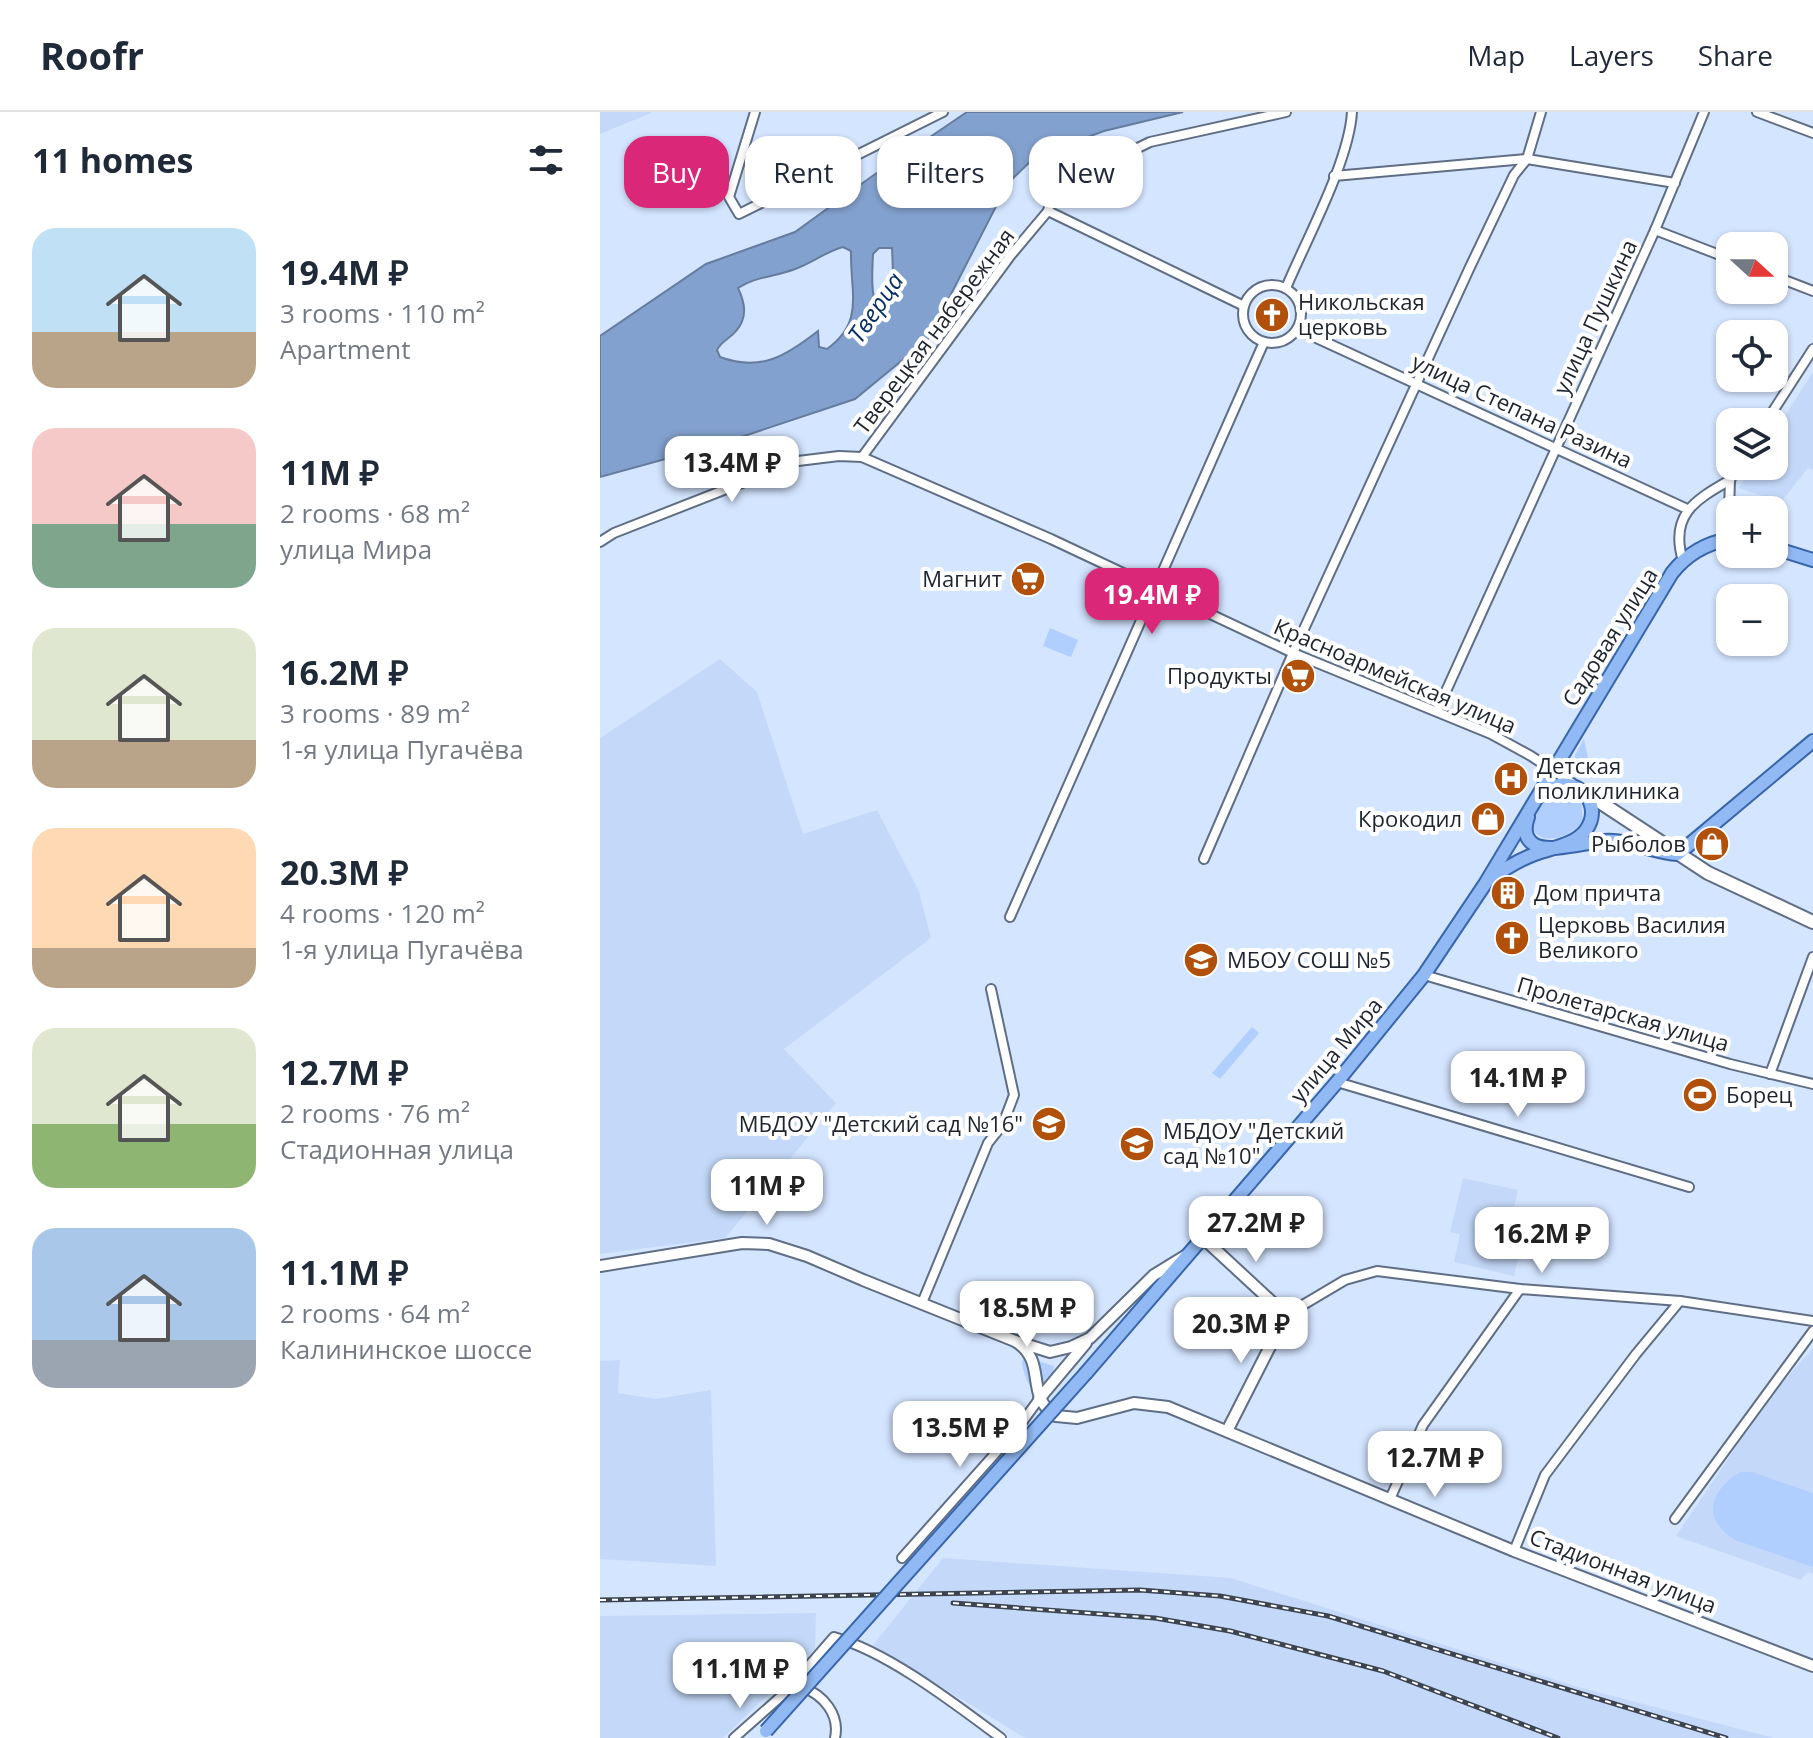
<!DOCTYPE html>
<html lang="en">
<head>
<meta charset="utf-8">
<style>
  body { margin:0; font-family:"Open Sans",sans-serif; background:#f2f2f3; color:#1f2937; height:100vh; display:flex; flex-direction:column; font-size:30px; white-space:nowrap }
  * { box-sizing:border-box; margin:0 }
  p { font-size:26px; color:#747a83 }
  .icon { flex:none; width:44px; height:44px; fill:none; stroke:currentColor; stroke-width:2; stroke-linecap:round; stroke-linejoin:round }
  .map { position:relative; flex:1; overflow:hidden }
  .details { display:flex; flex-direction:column; background:#fff; width:600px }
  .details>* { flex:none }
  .hud { position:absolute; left:24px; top:24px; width:760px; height:72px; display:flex; gap:16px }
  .needle { width:52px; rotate:111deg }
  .tools { position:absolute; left:1116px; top:120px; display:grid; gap:16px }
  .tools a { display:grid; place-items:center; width:72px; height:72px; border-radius:16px; background:#fff; box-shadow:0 2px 6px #0004; font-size:40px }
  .price { position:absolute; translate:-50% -68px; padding:0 18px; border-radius:16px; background:#fff; color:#222; font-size:26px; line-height:52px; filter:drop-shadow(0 2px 4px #0008) }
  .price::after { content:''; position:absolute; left:50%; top:48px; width:24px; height:18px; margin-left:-12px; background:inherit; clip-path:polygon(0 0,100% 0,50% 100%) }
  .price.active { background:#db2777; color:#fff }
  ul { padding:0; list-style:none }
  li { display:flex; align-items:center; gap:24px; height:200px; padding:0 32px }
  li span { display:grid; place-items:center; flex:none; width:224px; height:160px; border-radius:24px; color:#555 }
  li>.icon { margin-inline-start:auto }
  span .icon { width:96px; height:96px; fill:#fffc; stroke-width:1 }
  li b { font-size:34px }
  h2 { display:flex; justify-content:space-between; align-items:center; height:96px; padding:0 32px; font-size:34px }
  .chip { padding:0 28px; border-radius:24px; background:#fff; box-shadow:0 2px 6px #0004; font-size:28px; line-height:72px }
  .chip.active { background:#db2777; color:#fff }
  header { display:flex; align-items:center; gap:48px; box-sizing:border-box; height:112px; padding:0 40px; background:#fff; border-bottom:2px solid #e0e1e3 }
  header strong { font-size:38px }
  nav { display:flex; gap:44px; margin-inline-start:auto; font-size:28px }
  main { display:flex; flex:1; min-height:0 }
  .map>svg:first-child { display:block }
</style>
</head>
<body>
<header>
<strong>Roofr</strong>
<nav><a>Map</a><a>Layers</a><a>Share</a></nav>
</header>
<main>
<section class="details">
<h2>11 homes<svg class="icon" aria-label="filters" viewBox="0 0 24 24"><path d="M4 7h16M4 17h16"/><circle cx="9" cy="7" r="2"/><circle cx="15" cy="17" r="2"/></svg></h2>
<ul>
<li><span style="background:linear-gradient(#bfe0f5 65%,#b9a48a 0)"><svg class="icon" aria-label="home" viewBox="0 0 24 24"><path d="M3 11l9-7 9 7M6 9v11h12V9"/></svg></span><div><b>19.4M ₽</b><p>3 rooms · 110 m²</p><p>Apartment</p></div></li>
<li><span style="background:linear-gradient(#f6c9c9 60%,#7fa58c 0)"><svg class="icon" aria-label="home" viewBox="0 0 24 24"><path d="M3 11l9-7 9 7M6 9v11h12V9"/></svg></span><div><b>11M ₽</b><p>2 rooms · 68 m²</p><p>улица Мира</p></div></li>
<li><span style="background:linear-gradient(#dfe7d0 70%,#b9a48a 0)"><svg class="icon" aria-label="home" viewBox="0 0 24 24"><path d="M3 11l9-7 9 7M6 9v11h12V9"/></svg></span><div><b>16.2M ₽</b><p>3 rooms · 89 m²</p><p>1-я улица Пугачёва</p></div></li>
<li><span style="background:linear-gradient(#ffd9b3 75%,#b9a48a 0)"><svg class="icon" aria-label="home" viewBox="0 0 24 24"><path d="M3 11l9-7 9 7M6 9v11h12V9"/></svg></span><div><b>20.3M ₽</b><p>4 rooms · 120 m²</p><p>1-я улица Пугачёва</p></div></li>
<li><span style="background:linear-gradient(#dfe7d0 60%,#8fb573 0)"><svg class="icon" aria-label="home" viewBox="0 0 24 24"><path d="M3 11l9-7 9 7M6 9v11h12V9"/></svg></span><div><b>12.7M ₽</b><p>2 rooms · 76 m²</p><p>Стадионная улица</p></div></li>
<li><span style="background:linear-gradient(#a9c7e8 70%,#9aa5b1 0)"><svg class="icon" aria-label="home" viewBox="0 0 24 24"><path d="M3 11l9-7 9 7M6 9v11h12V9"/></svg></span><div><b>11.1M ₽</b><p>2 rooms · 64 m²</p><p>Калининское шоссе</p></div></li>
</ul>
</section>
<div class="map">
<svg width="1213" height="1626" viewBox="0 0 1213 1626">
  <rect width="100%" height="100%" fill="#d4e5ff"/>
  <!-- built -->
  <g fill="#c4d9f9">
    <path d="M0,0H51V1L0,22Z"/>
    <path d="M1213,260V358L1208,356L1181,390L1139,376L1153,354H1174V321Z"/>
    <path d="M120,547L157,580L203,722L277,698L319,779L331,826L184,937L236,991L125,1126L0,1142V626Z"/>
    <path d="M863,1066L918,1078L907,1125L922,1129L914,1164L854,1150L860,1122L850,1120Z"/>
    <path d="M1213,1236V1462L1208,1460L1201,1468L1076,1424L1169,1286Z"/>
    <path d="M20,1248L18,1281L56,1287L111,1278L116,1454L0,1447V1249Z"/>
    <path d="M343,1446L631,1466L978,1575L1174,1626H425L273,1533Z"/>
    <path d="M216,1501L215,1537L123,1626H0V1504Z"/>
  </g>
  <!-- green -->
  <g fill="#b0cffe">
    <path d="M450,516L478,528L471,545L443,534Z"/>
    <path d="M984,627L992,666L976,653L975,643Z"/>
    <path d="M960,679L968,681L981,690L983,708C974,724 941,736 932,716C935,701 945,682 960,679Z"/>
    <path d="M652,915L659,921L620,967L612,961Z"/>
    <path d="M426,1245L454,1254L453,1263L439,1281C428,1277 423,1261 422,1249Z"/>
    <path d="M1140,1360H1152L1213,1381V1455L1135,1428C1100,1406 1110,1379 1140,1360Z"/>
  </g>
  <!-- water -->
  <path fill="#83a1ce" stroke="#657c9e" stroke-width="2" fill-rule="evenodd" d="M367,0H583L504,19L436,44L408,71L328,227L255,287L120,332L0,365V224L106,152L195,120L271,65ZM243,135L251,139C250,180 265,210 227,237L219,235L218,219C186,244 161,260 120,245L117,238C122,228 130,227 136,219C148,205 145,191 138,176C156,164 175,165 195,157C212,151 225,140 243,135ZM279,136H292C293,160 296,185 281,205C270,189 272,162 273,142Z"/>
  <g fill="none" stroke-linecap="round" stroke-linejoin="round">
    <!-- minor casing -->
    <g stroke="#5f6e85" stroke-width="12">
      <g id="minor">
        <path d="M155,0L129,85L139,102L343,0"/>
        <path d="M1157,0L1213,21"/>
        <path d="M734,64L927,47L1075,71"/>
        <path d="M448,99L644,194"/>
        <path d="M1055,118L1130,147"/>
        <path d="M1174,164L1213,179"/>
        <circle cx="672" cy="202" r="29"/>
        <path d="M686,176C706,128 749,50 752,0"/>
        <path d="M697,217L1087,397"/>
        <path d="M1166,310L1213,237"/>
        <path d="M262,345L411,143L448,99L451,87L460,74L550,30L686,0"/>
        <path d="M1128,428L1130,368L1138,354"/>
        <path d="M0,430L14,421L198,349L239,344L262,345L451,427L693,541L891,622L931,644L972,671"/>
        <path d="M1083,449C1069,403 1095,388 1130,368"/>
        <path d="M837,599L1055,118L1104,0"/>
        <path d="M604,747L693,541L870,155L914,63L927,47L941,0"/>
        <path d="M410,805L664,230"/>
        <path d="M824,863L1130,952L1213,972"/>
        <path d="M1170,962L1213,845"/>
        <path d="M737,970L1089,1075"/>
        <path d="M322,1191L388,1031L403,1012L414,983L391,877"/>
        <path d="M686,1203L745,1168L777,1159L920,1177L1080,1189L1213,1209"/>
        <path d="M790,1387L823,1313L920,1177"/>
        <path d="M1075,1407L1213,1219"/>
        <path d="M914,1439L945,1363L1036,1242L1080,1189"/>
        <path d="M302,1446L418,1316L439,1287"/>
        <path d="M202,1575C224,1583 240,1603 235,1626"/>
        <path d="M134,1626L186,1580L234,1525C288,1540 355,1592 401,1626"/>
      </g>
    </g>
    <!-- tertiary casing -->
    <g stroke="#5f6e85" stroke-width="14">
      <g id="tertiary">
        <path d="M603,1126L686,1203L627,1319"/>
        <path d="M0,1154L142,1131L169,1132L207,1144L263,1168L415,1229L450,1240L471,1235L490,1226L554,1163L585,1144"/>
        <path d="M415,1229C449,1250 423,1283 456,1304L477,1306L534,1291L568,1295L914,1439L1213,1554"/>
        <path d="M439,1287L486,1231"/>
      </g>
    </g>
    <!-- secondary casing -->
    <g stroke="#5f6e85" stroke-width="16">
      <path id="secondary" d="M983,679L1108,761L1213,810"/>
    </g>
    <!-- primary casing -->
    <g stroke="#3966aa" stroke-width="16">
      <g id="primary">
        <path d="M1174,436L1213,448"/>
        <path d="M928,705C924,716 924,727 935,733C951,741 986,730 1004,729C1030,727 1053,741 1078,742L1213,629"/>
        <path d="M891,767C904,757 919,748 935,742C951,736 975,733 986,718C1007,688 968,655 941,683"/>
        <path d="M486,1261L737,970L824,863L885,772L1072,461C1087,442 1106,431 1130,427"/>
      </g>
    </g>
    <!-- minor -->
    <use href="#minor" stroke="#fff" stroke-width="8"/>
    <!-- tertiary -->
    <use href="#tertiary" stroke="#fff" stroke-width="10"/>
    <!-- secondary -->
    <use href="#secondary" stroke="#fff" stroke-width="12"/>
    <!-- primary -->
    <use href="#primary" stroke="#91b9f4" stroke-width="12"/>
    <!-- rail casing -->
    <g stroke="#3c4450" stroke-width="5">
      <g id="rail">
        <path d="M0,1488L540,1478L620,1484L728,1504L1126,1626"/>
        <path d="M353,1491L555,1506L630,1519L783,1559L958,1626"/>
      </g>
    </g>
    <!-- rail -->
    <use href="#rail" stroke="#fff" stroke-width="2" stroke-dasharray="6" stroke-linecap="butt"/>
    <!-- primary-bridge casing -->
    <g stroke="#3966aa" stroke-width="16" stroke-linecap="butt">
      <path id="primary-bridge" d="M166,1619L486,1261"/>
    </g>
    <!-- primary-bridge -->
    <use href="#primary-bridge" stroke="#91b9f4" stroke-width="12"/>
  </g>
  <!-- icons -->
  <defs>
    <g id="church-disc" transform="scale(1.8)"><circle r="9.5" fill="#b0500a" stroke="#fff"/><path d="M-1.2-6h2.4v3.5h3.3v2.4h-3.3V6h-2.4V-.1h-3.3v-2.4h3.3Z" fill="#fff"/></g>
    <g id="supermarket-disc" transform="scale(1.8)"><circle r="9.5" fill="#b0500a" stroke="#fff"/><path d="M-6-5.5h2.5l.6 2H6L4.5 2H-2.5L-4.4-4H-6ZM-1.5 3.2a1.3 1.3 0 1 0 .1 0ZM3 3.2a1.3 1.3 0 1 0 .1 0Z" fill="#fff"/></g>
    <g id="hospital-disc" transform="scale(1.8)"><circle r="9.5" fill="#b0500a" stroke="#fff"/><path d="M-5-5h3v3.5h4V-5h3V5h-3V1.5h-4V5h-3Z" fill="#fff"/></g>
    <g id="shop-disc" transform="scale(1.8)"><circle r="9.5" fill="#b0500a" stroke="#fff"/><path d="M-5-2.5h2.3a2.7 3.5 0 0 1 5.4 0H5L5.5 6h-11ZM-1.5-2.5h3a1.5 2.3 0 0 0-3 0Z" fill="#fff"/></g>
    <g id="building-disc" transform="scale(1.8)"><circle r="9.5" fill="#b0500a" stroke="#fff"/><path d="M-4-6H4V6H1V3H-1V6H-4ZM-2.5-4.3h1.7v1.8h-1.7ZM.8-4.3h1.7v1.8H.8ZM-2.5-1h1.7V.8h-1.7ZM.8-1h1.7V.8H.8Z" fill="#fff"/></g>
    <g id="school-disc" transform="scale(1.8)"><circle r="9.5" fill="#b0500a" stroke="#fff"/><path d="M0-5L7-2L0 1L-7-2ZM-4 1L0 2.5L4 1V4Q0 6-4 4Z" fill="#fff"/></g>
    <g id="stadium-disc" transform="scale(1.8)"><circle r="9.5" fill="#b0500a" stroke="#fff"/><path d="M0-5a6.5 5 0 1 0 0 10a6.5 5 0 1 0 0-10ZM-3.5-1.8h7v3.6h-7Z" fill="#fff"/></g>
  </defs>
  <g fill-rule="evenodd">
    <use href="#church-disc" x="672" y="203"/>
    <use href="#supermarket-disc" x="428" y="467"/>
    <use href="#supermarket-disc" x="698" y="564"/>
    <use href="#hospital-disc" x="911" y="667"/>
    <use href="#shop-disc" x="888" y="707"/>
    <use href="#shop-disc" x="1112" y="732"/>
    <use href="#building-disc" x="908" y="781"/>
    <use href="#church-disc" x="912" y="826"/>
    <use href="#school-disc" x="601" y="848"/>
    <use href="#stadium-disc" x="1100" y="983"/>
    <use href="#school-disc" x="449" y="1012"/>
    <use href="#school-disc" x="537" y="1032"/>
  </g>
  <g text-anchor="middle" stroke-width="8" stroke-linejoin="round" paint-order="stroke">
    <!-- poi labels -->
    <g font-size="22" fill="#1e242e" stroke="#fff" text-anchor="start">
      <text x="698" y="198">Никольская<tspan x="698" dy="25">церковь</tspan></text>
      <text x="402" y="475" text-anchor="end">Магнит</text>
      <text x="672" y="572" text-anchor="end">Продукты</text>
      <text x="937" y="662">Детская<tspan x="937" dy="25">поликлиника</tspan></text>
      <text x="862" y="715" text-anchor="end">Крокодил</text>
      <text x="1086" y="740" text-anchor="end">Рыболов</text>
      <text x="934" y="789">Дом причта</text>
      <text x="938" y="821">Церковь Василия<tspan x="938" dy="25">Великого</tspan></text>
      <text x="627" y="856">МБОУ СОШ №5</text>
      <text x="1126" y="991">Борец</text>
      <text x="423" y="1020" text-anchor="end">МБДОУ "Детский сад №16"</text>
      <text x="563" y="1027">МБДОУ "Детский<tspan x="563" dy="25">сад №10"</tspan></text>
    </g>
    <!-- street labels -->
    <g font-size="22" fill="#1e242e" stroke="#fff">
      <text transform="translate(995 205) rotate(-65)" y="8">улица Пушкина</text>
      <text transform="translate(334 219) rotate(-53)" y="8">Тверецкая набережная</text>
      <text transform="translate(922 299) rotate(25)" y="8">улица Степана Разина</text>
      <text transform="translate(1010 525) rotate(-58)" y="8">Садовая улица</text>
      <text transform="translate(795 564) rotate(23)" y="8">Красноармейская улица</text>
      <text transform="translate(1023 902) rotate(16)" y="8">Пролетарская улица</text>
      <text transform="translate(736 938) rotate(-50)" y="8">улица Мира</text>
      <text transform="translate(1023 1459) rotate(21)" y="8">Стадионная улица</text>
    </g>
    <!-- water labels -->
    <g font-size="24" font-style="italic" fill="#093066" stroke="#fff">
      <text transform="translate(276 196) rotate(-56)" y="8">Тверца</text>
    </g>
  </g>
</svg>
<div class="tools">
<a><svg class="needle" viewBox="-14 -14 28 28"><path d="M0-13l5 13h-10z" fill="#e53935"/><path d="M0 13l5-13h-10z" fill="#747a83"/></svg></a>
<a><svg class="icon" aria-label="locate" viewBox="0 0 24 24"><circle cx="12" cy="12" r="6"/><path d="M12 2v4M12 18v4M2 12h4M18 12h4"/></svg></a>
<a><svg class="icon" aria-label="layers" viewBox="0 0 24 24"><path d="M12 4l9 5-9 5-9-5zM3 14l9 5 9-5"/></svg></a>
<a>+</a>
<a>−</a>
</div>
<b class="price" style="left:132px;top:392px">13.4M ₽</b>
<b class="price active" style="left:552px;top:524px">19.4M ₽</b>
<b class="price" style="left:918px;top:1007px">14.1M ₽</b>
<b class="price" style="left:167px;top:1115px">11M ₽</b>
<b class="price" style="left:656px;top:1152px">27.2M ₽</b>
<b class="price" style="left:942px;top:1163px">16.2M ₽</b>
<b class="price" style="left:427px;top:1237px">18.5M ₽</b>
<b class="price" style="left:641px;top:1253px">20.3M ₽</b>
<b class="price" style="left:360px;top:1357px">13.5M ₽</b>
<b class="price" style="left:835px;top:1387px">12.7M ₽</b>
<b class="price" style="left:140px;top:1598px">11.1M ₽</b>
<div class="hud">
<a class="chip active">Buy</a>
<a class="chip">Rent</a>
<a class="chip">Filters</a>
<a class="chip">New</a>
</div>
</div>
</main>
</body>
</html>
